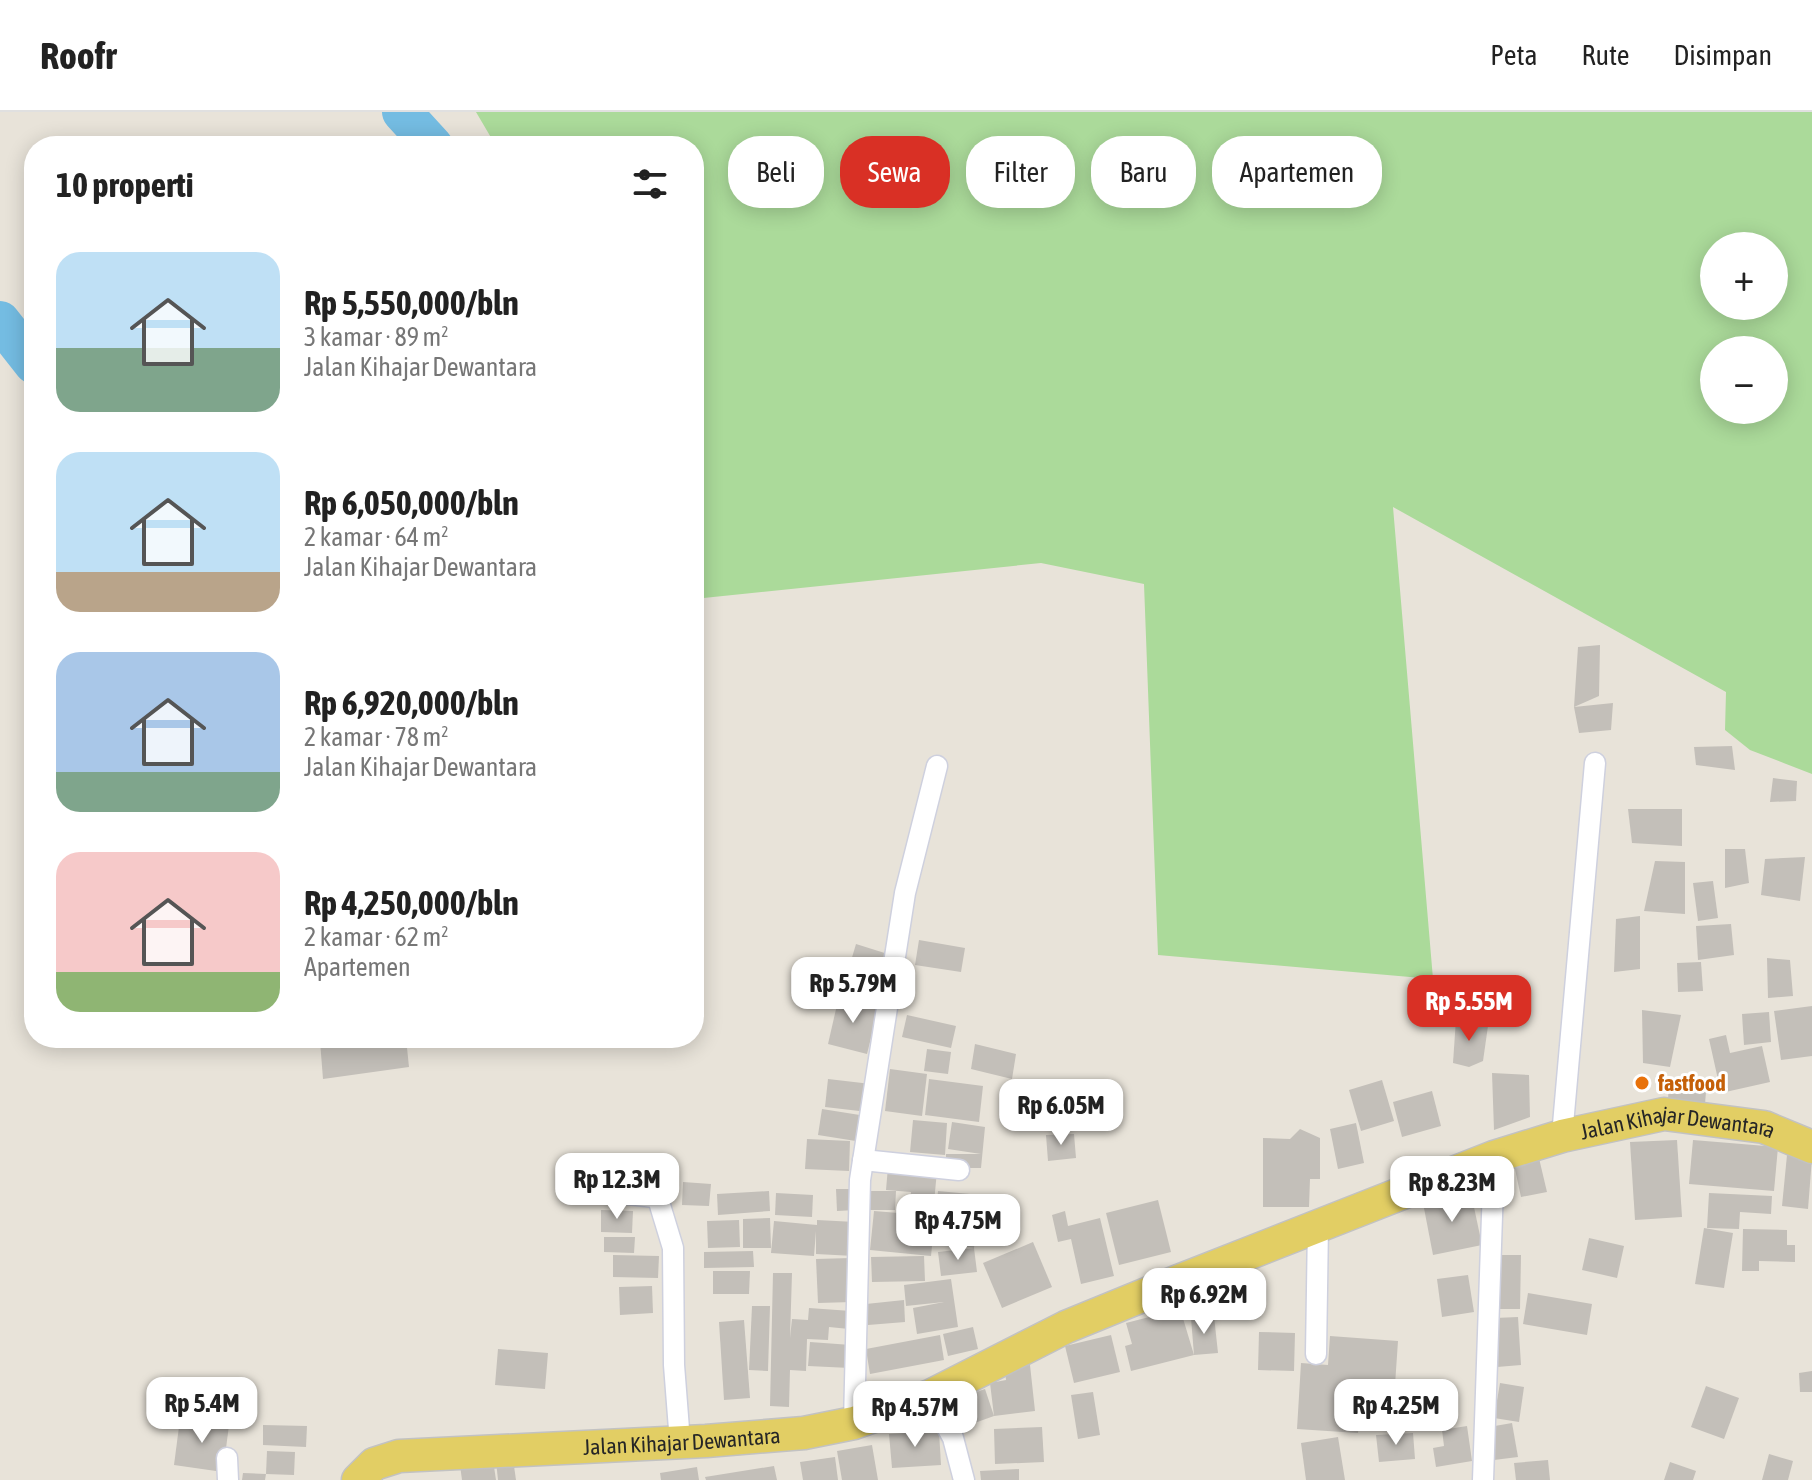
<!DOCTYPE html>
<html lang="id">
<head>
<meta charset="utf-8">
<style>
  body { margin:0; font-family:"Asap Condensed",sans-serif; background:#f2f2f2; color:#222; height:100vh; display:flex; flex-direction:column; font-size:30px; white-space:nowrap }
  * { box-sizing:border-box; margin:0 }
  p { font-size:26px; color:#767676 }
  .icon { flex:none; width:44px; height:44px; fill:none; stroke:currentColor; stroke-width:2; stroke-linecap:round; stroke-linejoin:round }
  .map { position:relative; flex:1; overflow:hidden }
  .sheet { position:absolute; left:24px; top:24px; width:680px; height:912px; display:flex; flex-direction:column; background:#fff; border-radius:32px; box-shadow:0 4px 20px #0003 }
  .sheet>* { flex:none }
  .top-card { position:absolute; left:728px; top:24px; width:760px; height:72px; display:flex; gap:16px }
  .tools { position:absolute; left:1700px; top:120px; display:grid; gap:16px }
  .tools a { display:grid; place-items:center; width:88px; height:88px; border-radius:50%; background:#fff; box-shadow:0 4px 20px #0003; font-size:40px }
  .price { position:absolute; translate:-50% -68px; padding:0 18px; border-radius:16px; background:#fff; color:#222; font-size:26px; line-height:52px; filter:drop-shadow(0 2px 4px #0008) }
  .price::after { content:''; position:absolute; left:50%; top:48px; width:24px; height:18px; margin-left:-12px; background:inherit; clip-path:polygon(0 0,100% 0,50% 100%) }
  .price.current { background:#d93025; color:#fff }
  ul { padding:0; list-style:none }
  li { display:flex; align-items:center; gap:24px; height:200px; padding:0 32px }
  li span { display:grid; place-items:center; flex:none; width:224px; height:160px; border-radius:24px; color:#555 }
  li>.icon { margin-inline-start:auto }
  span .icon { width:96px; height:96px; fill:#fffc; stroke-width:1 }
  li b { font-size:34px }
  h2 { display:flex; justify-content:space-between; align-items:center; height:96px; padding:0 32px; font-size:34px }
  .chip { padding:0 28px; border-radius:32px; background:#fff; box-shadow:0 4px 20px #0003; font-size:28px; line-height:72px }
  .chip.current { background:#d93025; color:#fff }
  header { display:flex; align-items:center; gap:48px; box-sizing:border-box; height:112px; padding:0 40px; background:#fff; border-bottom:2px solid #e0e0e0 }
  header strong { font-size:38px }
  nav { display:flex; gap:44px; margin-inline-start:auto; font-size:28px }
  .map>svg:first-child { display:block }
</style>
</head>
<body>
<header>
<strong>Roofr</strong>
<nav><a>Peta</a><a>Rute</a><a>Disimpan</a></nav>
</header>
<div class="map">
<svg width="1812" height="1368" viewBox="0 0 1812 1368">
  <rect width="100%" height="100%" fill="#e8e3d9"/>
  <!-- green -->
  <path fill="#abda9a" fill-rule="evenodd" d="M476,0H1812V662L1750,638L1725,618L1726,580L1393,395L1433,867L1158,843L1144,472L1041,451L694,487V34H496ZM1714,134H1774V194H1714ZM1714,238H1774V298H1714Z"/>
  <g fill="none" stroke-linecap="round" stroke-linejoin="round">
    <!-- river -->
    <g stroke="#74bce2" stroke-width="40">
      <path d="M402,0L433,34"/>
      <path d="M0,209L34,252"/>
    </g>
  </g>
  <!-- building -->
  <g fill="#c3bfb9">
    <path d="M1600,533L1599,584L1574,595L1613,591L1611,618L1579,621L1574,595L1578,535Z"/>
    <path d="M1732,634L1735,658L1696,653L1694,635Z"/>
    <path d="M1773,666L1797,669L1796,689L1770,690Z"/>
    <path d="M1628,697H1682V734L1632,731Z"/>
    <path d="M1725,737H1745L1749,771L1725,776Z"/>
    <path d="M1805,745L1800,789L1761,783L1765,747Z"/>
    <path d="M1655,749L1685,750V802L1644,799Z"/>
    <path d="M1713,769L1718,806L1698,809L1693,771Z"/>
    <path d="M1640,804V857L1614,860L1616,807Z"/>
    <path d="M1731,812L1734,843L1698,848L1696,814Z"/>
    <path d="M919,828L965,836L961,860L915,853Z"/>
    <path d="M856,832L891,843L883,869L848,859Z"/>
    <path d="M1767,846L1790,848L1793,884L1768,886Z"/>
    <path d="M1701,850L1703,879L1678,880L1677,851Z"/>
    <path d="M839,884L879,894L867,942L828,932Z"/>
    <path d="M1812,894V944L1781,948L1774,899Z"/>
    <path d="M1642,898L1681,903L1670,955L1643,951Z"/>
    <path d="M1769,900L1771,930L1744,933L1742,902Z"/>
    <path d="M907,903L956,914L951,936L902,925Z"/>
    <path d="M1456,907L1488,914L1483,949L1469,955L1453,951Z"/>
    <path d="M1726,923L1730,941L1762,934L1770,970L1721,981L1709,927Z"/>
    <path d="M347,926H406L409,955L323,967L320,929Z"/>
    <path d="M975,932L1016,942L1012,967L971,957Z"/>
    <path d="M927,937L951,940L948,962L924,959Z"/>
    <path d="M890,957L927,962L922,1004L885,999Z"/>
    <path d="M1492,961L1529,963L1530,1005L1494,1018Z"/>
    <path d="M1669,965L1707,967L1705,992L1668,990Z"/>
    <path d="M828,967L871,972L868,1000L825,995Z"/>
    <path d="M929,967L983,974L979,1010L925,1003Z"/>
    <path d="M1382,968L1394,1009L1361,1019L1349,978Z"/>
    <path d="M1432,979L1441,1014L1402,1025L1393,990Z"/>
    <path d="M822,997L866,1004L862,1030L818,1023Z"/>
    <path d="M913,1008L947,1011L945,1043L910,1040Z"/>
    <path d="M952,1010L985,1015L981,1056H946V1042H981L948,1037Z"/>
    <path d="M1356,1011L1364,1051L1338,1057L1330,1017Z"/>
    <path d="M1300,1017L1320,1026V1067H1310L1309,1095H1263V1026L1290,1027Z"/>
    <path d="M1074,1022L1076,1046L1048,1049L1046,1023Z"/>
    <path d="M807,1027L850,1029L849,1059L805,1057Z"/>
    <path d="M1677,1028L1682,1105L1635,1108L1630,1030Z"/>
    <path d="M1693,1028L1778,1035L1774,1079L1689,1072Z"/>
    <path d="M1538,1042L1547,1080L1521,1085L1513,1048Z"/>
    <path d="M1787,1043L1812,1046L1808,1097L1782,1094Z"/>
    <path d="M888,1055L937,1059L933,1101L909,1099L911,1080L886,1078Z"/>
    <path d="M683,1070L711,1072L709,1094L682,1093Z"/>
    <path d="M836,1077H855L856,1098L837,1099Z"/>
    <path d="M769,1079L770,1099L718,1103L717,1082Z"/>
    <path d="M862,1079H896L895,1098H862Z"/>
    <path d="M938,1079L970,1082L968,1105L936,1101Z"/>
    <path d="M776,1081L813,1083L812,1105L775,1103Z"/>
    <path d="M1471,1081L1482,1133L1433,1143L1423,1091Z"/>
    <path d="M1709,1081L1772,1084L1771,1102L1740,1100L1739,1117L1707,1116Z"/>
    <path d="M1158,1088L1171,1140L1119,1153L1106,1101Z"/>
    <path d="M601,1098L633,1099L632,1121L601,1120Z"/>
    <path d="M874,1099L935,1104L931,1144L870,1138Z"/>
    <path d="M1065,1099L1068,1114L1100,1106L1114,1164L1081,1172L1071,1127L1058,1130L1052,1103Z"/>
    <path d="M770,1106L771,1136H743V1107Z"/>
    <path d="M942,1106L977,1111L974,1136L939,1131Z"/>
    <path d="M739,1108L740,1135L708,1136L707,1109Z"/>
    <path d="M817,1108L855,1110L854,1144L816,1142V1119L814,1144L771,1141L774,1109L817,1113Z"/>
    <path d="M1704,1116L1733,1121L1724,1176L1695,1172Z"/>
    <path d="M1743,1117L1787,1118V1133H1795V1150L1759,1149V1159H1742Z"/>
    <path d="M604,1125H635L634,1141L604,1140Z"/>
    <path d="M1589,1126L1624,1134L1617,1166L1582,1158Z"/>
    <path d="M1033,1130L1052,1175L1002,1196L983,1151Z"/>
    <path d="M974,1136L977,1160L941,1164L938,1140Z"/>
    <path d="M753,1139L754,1155L704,1156V1140Z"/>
    <path d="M613,1143L659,1144L658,1166L613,1165Z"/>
    <path d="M1497,1143H1521L1520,1197H1497Z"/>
    <path d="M924,1144L925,1169L872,1170L871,1145Z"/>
    <path d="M851,1146L852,1190L818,1191L816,1147Z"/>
    <path d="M713,1159H750L749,1182H713Z"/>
    <path d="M773,1161H792L790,1226L792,1207L808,1208L809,1196L851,1199L849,1217L829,1215L828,1228L807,1227L806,1259L790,1258L789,1295L770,1294Z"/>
    <path d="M1468,1163L1474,1200L1442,1205L1437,1167Z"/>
    <path d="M951,1167L958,1215L917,1222L913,1196L944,1190L906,1194L904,1173Z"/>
    <path d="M652,1174L653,1201L620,1203L619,1175Z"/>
    <path d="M1528,1181L1592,1192L1587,1223L1523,1212Z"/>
    <path d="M904,1188L905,1210L868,1213L866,1192Z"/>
    <path d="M752,1194H770L768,1259L749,1258Z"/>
    <path d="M1157,1203V1208L1182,1203L1194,1243L1131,1259L1125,1234L1132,1232L1126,1211Z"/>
    <path d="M1214,1204L1218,1241L1194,1243L1191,1206Z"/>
    <path d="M1518,1205L1521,1253L1497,1255L1495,1206Z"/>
    <path d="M744,1208L750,1286L724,1288L719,1210Z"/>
    <path d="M973,1215L978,1237L948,1244L943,1222Z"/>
    <path d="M1259,1220L1295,1221L1294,1259L1258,1258Z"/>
    <path d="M940,1223L944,1248L870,1262L866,1237Z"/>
    <path d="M1111,1223L1120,1260L1074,1271L1065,1234Z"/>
    <path d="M1330,1224L1398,1229L1395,1273L1362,1271L1358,1321L1297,1317L1301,1251L1328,1253Z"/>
    <path d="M810,1230L851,1233L850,1256L808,1254Z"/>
    <path d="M498,1237L548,1241L545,1277L495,1273Z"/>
    <path d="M1030,1253L1035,1299L994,1304L969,1313L959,1286L985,1277L994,1304L990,1271L1006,1268L1005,1256Z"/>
    <path d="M1812,1259V1280H1800L1799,1261Z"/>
    <path d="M1500,1271L1524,1275L1519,1310L1494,1306Z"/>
    <path d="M1706,1274L1739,1286L1724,1327L1691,1315Z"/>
    <path d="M1093,1280L1100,1323L1078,1327L1071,1283Z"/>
    <path d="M180,1307L229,1313L223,1360L174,1353Z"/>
    <path d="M1512,1311L1518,1345L1494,1348L1489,1315Z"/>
    <path d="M263,1313L307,1314L306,1335L263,1333Z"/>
    <path d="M1467,1314L1472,1349L1436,1355L1433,1336L1444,1334L1442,1318Z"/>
    <path d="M1042,1315L1044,1350L995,1352L994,1317Z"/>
    <path d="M939,1319L941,1353L892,1356L889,1322Z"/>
    <path d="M1413,1321L1415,1347L1379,1350L1376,1323Z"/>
    <path d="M1338,1325L1345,1368H1306L1301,1331Z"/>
    <path d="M872,1333L878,1368H842L837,1339Z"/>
    <path d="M267,1339L295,1340L294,1363L266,1362Z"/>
    <path d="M1769,1342L1793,1349L1788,1368H1762Z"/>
    <path d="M835,1345L838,1368H803L800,1350Z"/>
    <path d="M513,1347L516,1368H498L496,1349Z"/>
    <path d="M493,1348L496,1368H462L460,1353Z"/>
    <path d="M1548,1348L1550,1368H1516L1514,1351Z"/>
    <path d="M1670,1350L1696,1359L1693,1368H1664Z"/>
    <path d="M774,1354L777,1368H706L705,1365Z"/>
    <path d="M697,1355L699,1368H661L660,1361Z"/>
    <path d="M1019,1357V1368H981L980,1359Z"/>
    <path d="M243,1361L266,1362L265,1368H242Z"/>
  </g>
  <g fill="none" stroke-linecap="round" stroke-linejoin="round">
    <!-- minor casing -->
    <g stroke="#ced0de" stroke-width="23">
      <g id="minor">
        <path d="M1562,1024L1595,651"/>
        <path d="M863,1048L959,1058"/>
        <path d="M628,1082L654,1085L659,1090L673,1136L674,1253L680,1330"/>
        <path d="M1316,1242L1318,1113"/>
        <path d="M930,1284L953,1326L964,1368"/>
        <path d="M854,1311L860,1068L905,781L937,654"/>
        <path d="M227,1346L228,1368"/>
        <path d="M1483,1368L1494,1045"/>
      </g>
    </g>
    <!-- primary casing -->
    <g stroke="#c2c2c2" stroke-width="35">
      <g id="primary">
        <path id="s1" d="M358,1368L374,1352L399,1344L706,1329L804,1321L854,1311L930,1284L1066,1215L1176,1170L1494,1045L1562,1024L1664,1002L1764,1015L1812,1035"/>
      </g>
    </g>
    <!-- minor -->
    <use href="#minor" stroke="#fff" stroke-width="20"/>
    <!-- primary -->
    <use href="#primary" stroke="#e2ce64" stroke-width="32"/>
  </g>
  <!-- markers -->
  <circle fill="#e8710a" stroke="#fff" stroke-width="3" cx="1642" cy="971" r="8"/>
  <g text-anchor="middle" stroke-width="6" stroke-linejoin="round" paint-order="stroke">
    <!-- food labels -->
    <g font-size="22" font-weight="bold" fill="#c56008" stroke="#fff" text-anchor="start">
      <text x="1658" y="979">fastfood</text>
    </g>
    <!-- street labels -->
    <g font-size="22" fill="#262626" stroke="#fff">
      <text dy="8" stroke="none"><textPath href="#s1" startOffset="1388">Jalan Kihajar Dewantara</textPath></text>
      <text dy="8" stroke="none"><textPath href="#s1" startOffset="332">Jalan Kihajar Dewantara</textPath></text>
    </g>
  </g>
</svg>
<div class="tools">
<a>+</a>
<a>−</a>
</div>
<b class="price" style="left:853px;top:913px">Rp 5.79M</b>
<b class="price current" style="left:1469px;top:931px">Rp 5.55M</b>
<b class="price" style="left:1061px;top:1035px">Rp 6.05M</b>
<b class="price" style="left:617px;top:1109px">Rp 12.3M</b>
<b class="price" style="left:1452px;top:1112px">Rp 8.23M</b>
<b class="price" style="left:958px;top:1150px">Rp 4.75M</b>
<b class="price" style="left:1204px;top:1224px">Rp 6.92M</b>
<b class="price" style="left:202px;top:1333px">Rp 5.4M</b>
<b class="price" style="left:1396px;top:1335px">Rp 4.25M</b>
<b class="price" style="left:915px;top:1337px">Rp 4.57M</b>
<div class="top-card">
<a class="chip">Beli</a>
<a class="chip current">Sewa</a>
<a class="chip">Filter</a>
<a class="chip">Baru</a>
<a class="chip">Apartemen</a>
</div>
<section class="sheet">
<h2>10 properti<svg class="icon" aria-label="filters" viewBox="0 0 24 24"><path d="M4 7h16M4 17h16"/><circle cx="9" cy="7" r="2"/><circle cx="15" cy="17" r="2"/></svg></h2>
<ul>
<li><span style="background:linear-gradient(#bfe0f5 60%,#7fa58c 0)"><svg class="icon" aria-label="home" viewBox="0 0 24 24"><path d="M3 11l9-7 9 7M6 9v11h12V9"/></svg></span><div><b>Rp 5,550,000/bln</b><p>3 kamar · 89 m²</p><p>Jalan Kihajar Dewantara</p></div></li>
<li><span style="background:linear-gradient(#bfe0f5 75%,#b9a48a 0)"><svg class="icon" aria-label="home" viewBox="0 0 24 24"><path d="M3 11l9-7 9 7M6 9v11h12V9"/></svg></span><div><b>Rp 6,050,000/bln</b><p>2 kamar · 64 m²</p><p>Jalan Kihajar Dewantara</p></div></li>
<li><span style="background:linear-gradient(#a9c7e8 75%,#7fa58c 0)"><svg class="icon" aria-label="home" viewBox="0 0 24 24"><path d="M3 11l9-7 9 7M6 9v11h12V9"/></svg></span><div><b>Rp 6,920,000/bln</b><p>2 kamar · 78 m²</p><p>Jalan Kihajar Dewantara</p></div></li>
<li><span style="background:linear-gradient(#f6c9c9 75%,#8fb573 0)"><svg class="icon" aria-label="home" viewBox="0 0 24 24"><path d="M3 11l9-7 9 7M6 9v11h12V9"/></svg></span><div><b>Rp 4,250,000/bln</b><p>2 kamar · 62 m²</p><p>Apartemen</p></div></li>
</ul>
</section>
</div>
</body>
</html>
